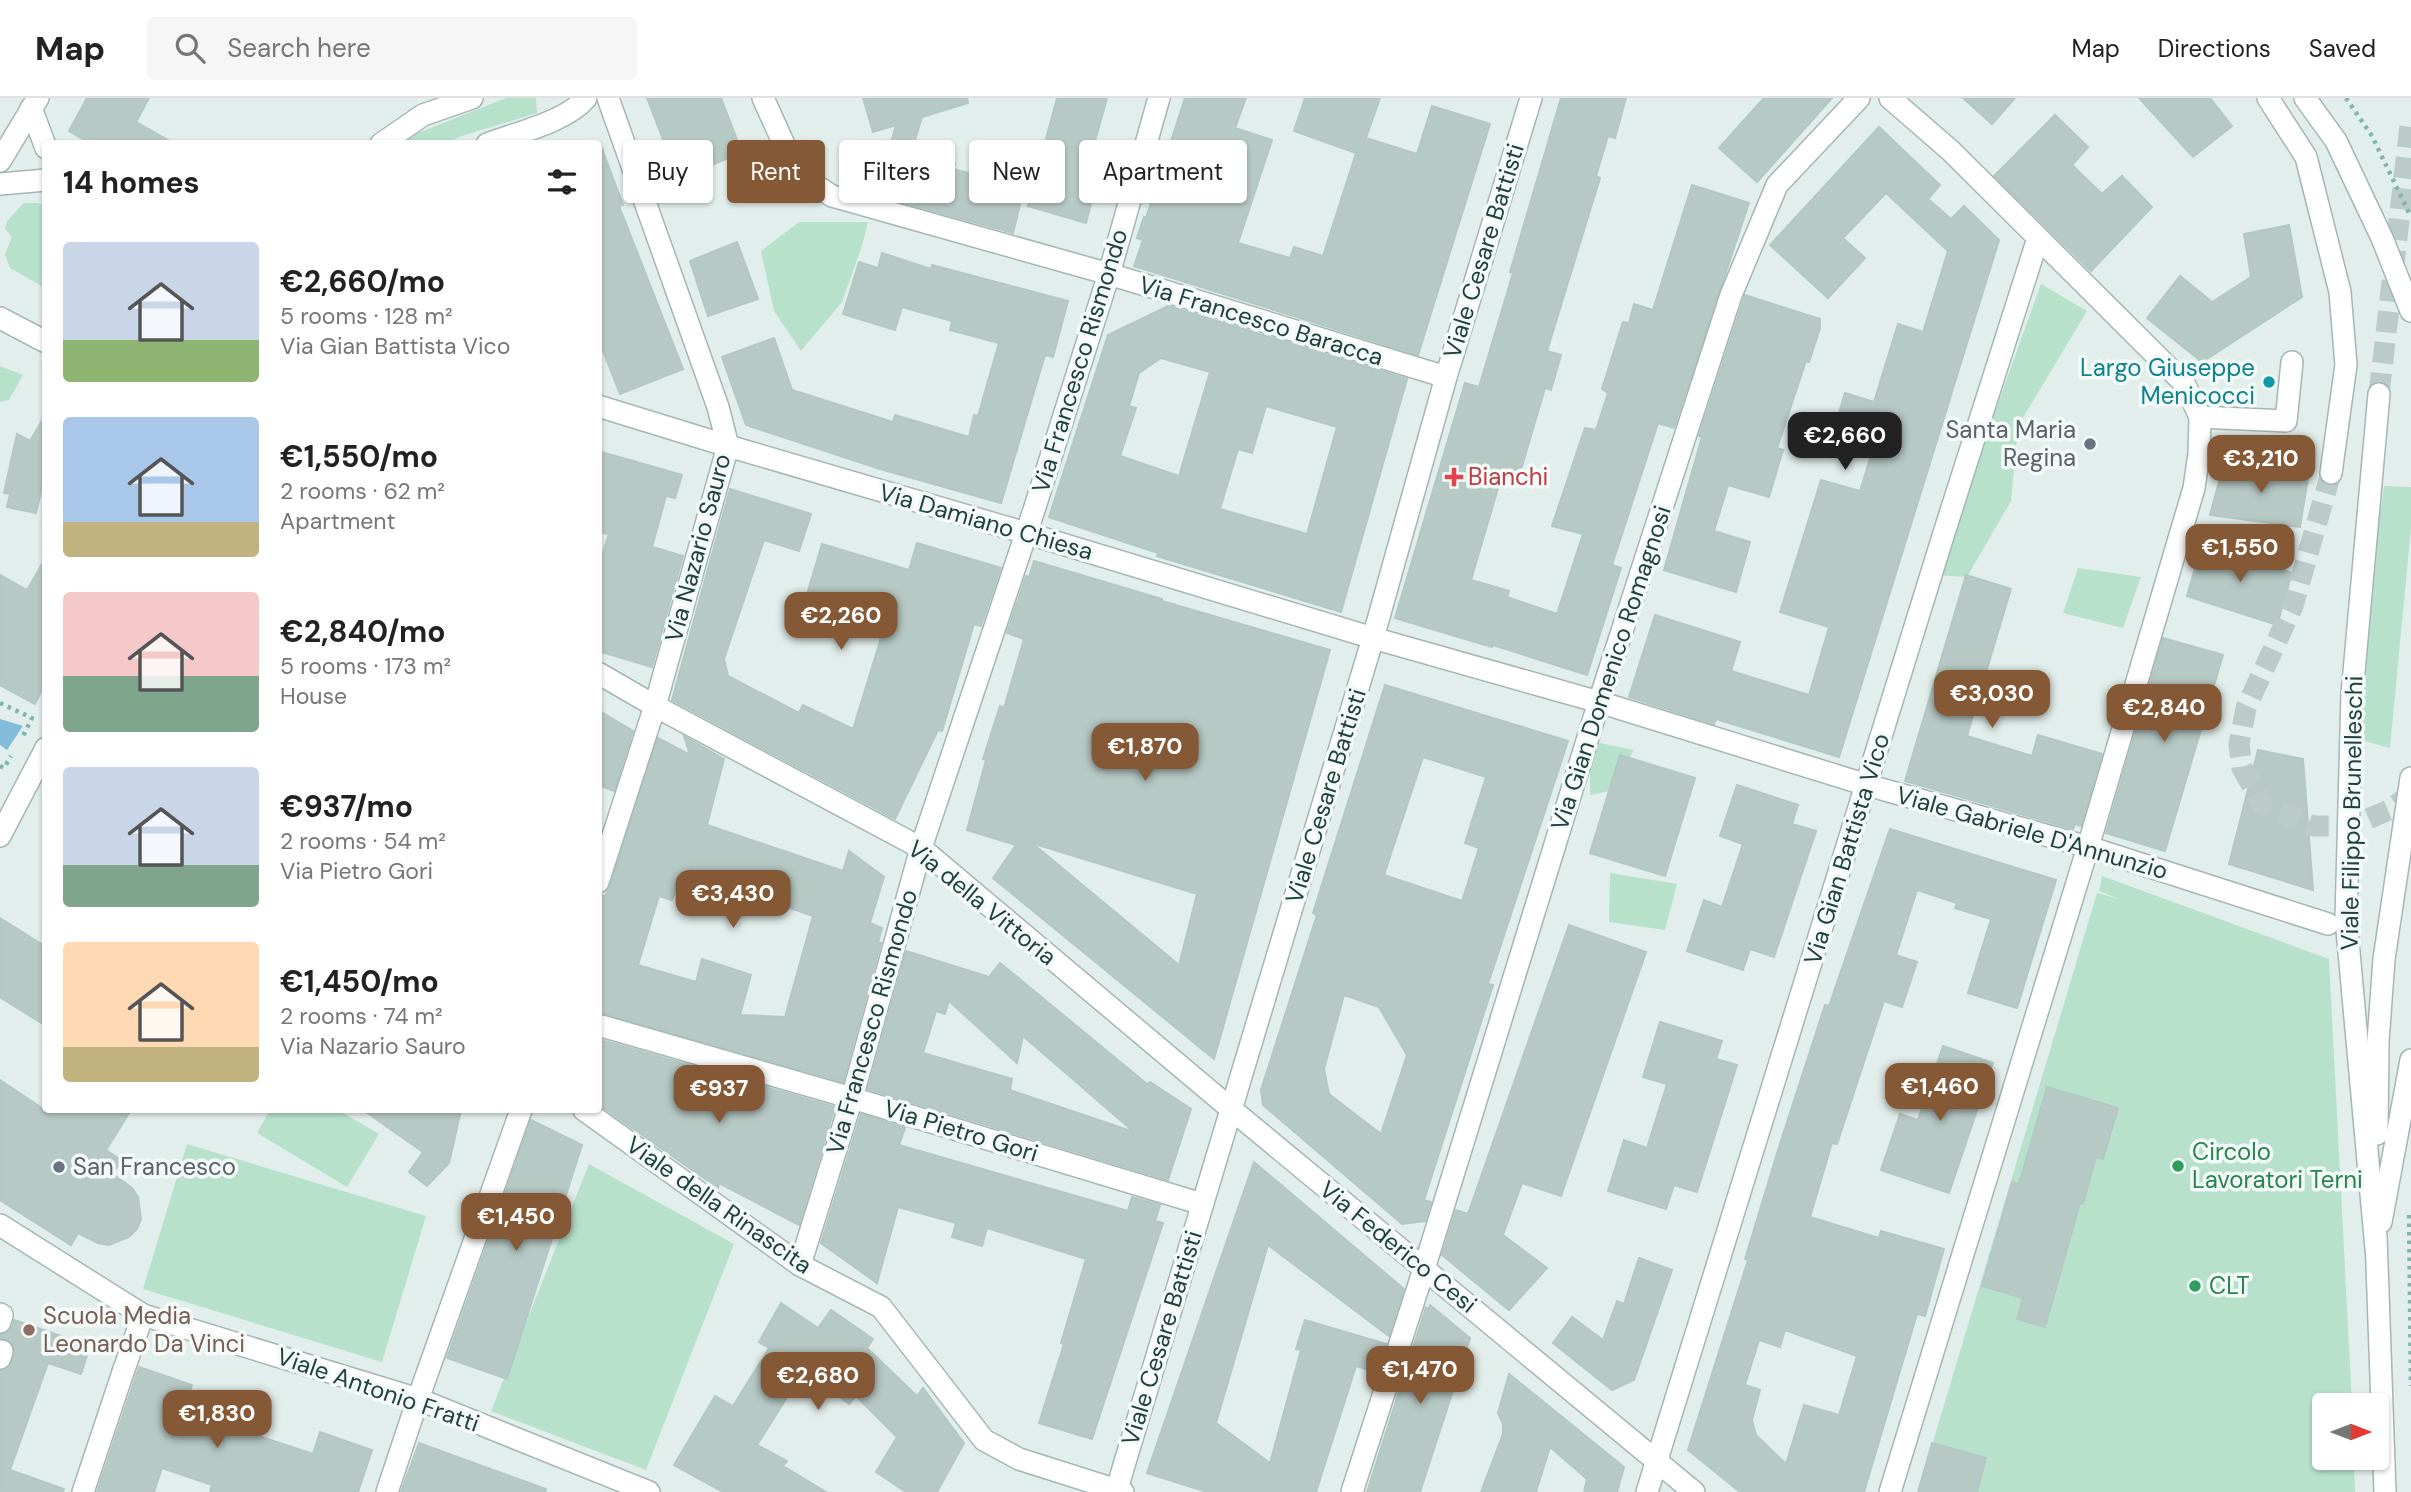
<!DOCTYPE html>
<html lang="en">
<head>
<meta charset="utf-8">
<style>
  body { margin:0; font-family:"DM Sans",sans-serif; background:#f6f6f6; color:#222; height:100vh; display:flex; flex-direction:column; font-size:26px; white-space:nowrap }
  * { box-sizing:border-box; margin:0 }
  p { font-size:23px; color:#767676 }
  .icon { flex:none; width:38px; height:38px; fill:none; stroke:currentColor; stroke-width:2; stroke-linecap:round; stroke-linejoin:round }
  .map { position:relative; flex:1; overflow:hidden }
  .details { position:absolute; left:42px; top:42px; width:560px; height:973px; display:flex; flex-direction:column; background:#fff; border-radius:7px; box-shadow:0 2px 5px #0004 }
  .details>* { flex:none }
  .top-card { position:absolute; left:623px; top:42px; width:665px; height:63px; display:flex; gap:14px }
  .needle { width:46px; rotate:90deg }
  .controls { position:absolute; left:2312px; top:1295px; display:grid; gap:14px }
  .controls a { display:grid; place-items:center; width:77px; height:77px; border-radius:7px; background:#fff; box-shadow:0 2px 5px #0004; font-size:35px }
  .price { position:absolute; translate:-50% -60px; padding:0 16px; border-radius:14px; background:#855936; color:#fff; font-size:23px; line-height:46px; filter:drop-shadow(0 2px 4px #0008) }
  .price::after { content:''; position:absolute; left:50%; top:42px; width:21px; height:16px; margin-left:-10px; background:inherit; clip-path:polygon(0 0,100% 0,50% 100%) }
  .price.current { background:#222; color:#fff }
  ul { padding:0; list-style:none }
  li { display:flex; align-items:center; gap:21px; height:175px; padding:0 21px }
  li span { display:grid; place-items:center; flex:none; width:196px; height:140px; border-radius:7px; color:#555 }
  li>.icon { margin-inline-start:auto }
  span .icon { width:84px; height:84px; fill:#fffc; stroke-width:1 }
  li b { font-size:30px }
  h2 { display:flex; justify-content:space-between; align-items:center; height:84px; padding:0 21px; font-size:30px }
  .pill { padding:0 24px; border-radius:7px; background:#fff; box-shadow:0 2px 5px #0004; font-size:24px; line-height:63px }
  .pill.current { background:#855936; color:#fff }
  header { display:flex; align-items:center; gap:42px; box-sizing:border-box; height:98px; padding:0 35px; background:#fff; border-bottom:2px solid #e0e0e0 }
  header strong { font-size:33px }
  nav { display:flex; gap:38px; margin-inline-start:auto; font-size:24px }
  .search { width:490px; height:63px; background:#f6f6f6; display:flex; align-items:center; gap:18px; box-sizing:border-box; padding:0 24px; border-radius:7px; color:#767676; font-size:26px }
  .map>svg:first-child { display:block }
</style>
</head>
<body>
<header>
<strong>Map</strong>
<div class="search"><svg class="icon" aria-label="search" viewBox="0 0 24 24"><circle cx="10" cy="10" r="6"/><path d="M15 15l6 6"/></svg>Search here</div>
<nav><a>Map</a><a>Directions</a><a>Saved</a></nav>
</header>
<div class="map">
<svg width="2411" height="1394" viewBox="0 0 2411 1394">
  <rect width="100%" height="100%" fill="#e2eeeb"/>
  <!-- green -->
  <g fill="#b8e1cc">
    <path d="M506,0H536L537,15L462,38L446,45H401L413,37Z"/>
    <path d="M24,105H38L45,108V190L10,170L5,156L12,139L5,131L7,123Z"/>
    <path d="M799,124H868L862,148L842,204L801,253L774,213L761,153Z"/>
    <path d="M2041,186L2087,213L2018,328L2011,403L1967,479L1936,477Z"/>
    <path d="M0,268L23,277L9,302L0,304Z"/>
    <path d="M2384,388L2411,389V430L2390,650L2353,640L2351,615Z"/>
    <path d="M2078,470L2141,479L2123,530L2063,515Z"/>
    <path d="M1590,643L1634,652L1610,693L1590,697Z"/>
    <path d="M1610,775L1677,786L1665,832L1609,824Z"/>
    <path d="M2102,778L2329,861L2352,1307H2324V1360H2354L2355,1394H1918L2097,795L2119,801L2099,793Z"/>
    <path d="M270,1012H338L379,1036L347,1089L257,1035Z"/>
    <path d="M187,1046L426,1118L382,1264L143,1191Z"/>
    <path d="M589,1066L734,1146L646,1372L491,1313Z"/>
  </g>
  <!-- water -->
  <path fill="#84bbd9" d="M0,621L23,628L7,652L0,647Z"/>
  <!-- building -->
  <g fill="#b7c9c5" stroke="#b3c8c4" stroke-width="2" fill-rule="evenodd">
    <path d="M87,0H149L136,24L175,46H91L69,33Z"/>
    <path d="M647,0H721L742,55L678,80Z"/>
    <path d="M863,0H967L968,5L922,19L912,52L955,65L953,71L1024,90L1013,135L897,103L898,98L878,92L896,27L873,34Z"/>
    <path d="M1057,0H1107L1085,79L1097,83L1086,125L1028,108Z"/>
    <path d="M1185,0H1246L1235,30L1272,42L1238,145L1290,160L1294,149L1323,158L1356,55L1294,33L1305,0H1380L1366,40L1417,56L1432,8L1490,26L1418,257L1134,168L1143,142L1137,140L1144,119L1146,120Z"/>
    <path d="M1561,0H1626L1615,40L1608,38L1596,78L1600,80L1547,253L1561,257L1551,292L1545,290L1520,375L1504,370L1471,482L1509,493L1507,499L1557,516L1583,436L1552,428L1585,330L1596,332L1608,295L1602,291L1623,224L1629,225L1634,206L1653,212L1692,87L1749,105L1674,330L1658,325L1612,467L1621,470L1587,577L1493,547L1492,549L1395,520L1465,285L1479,289L1513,175L1510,174Z"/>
    <path d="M1764,0H1832L1757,84L1719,50Z"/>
    <path d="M1963,0H2015L1992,26Z"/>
    <path d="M2139,0H2210L2232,28L2193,59Z"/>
    <path d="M2055,17L2088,49L2072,67L2102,96L2122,78L2152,109L2091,173L1994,78Z"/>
    <path d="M1879,29L1940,87L1928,101L1951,121L1964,108L1999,142L1839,659L1716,621L1714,626L1629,599L1655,517L1740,544L1731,573L1809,597L1829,529L1780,514L1821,382L1860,393L1872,354L1831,341L1845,295L1874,304L1898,226L1923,234L1948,153L1886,95L1843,140L1865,160L1828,200L1770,147L1795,120L1798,121L1796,119Z"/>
    <path d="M598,48H601L623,107L619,108L683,271L620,296L598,240Z"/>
    <path d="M2289,127L2302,199L2202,264L2147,220L2180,178L2212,204L2251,179L2244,136Z"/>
    <path d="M737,144L758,201L708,218L690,163Z"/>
    <path d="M882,155L931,171L932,167L1068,203L1053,259L1045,257L1001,405L880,371L746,327L722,259L774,240L792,292L893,324L895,317L969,339L974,317L978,318L999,245L950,232L952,223L902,209L895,232L843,216L859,164L878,170Z"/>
    <path d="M1745,197L1820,221V230L1809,264L1806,263L1777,350L1783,352L1769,399L1728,387L1714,433L1750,444L1736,494L1664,472L1702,339L1699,338Z"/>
    <path d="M1168,208L1407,281L1341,514L1157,458L1158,455L1049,419L1108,237ZM1161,260L1210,274L1179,378L1120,358L1136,310L1129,308L1139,275ZM1266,308L1337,329L1307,436L1220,411L1238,351L1252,355Z"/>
    <path d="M46,316V373L36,415L7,409L10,396L4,395L17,336L30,343Z"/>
    <path d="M598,353L682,377L675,400L666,398L652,449L683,458L652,569L598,553V470L609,436L598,434Z"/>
    <path d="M2224,365L2309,374L2300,429L2210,417Z"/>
    <path d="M730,391L811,416L799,453L764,442L724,561L728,578L799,615L803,607L853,631L881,540L801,516L822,446L909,472L917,445L1001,470L981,528L974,526L942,633L938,632L895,721L672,602Z"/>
    <path d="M2202,446L2292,475L2277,527L2187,498Z"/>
    <path d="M46,459V583L35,606L0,587V477L27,492Z"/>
    <path d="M1034,463L1162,501V503L1330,552L1214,961L993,780L1016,747L967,732L986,662L983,661L1000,608L1004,610L1024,541L1007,535L1026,478L1029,479ZM1032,745L1197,796L1179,867L1044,755Z"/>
    <path d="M1966,477L2011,491L1967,638L2032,658L2038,637L2102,656L2081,728L2075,726L2073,731L1905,683Z"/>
    <path d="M2163,540L2223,557L2165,753L2106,735Z"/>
    <path d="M1385,587L1568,643L1488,886L1493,887L1424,1102L1431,1104L1425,1123L1402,1126L1263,1007L1261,992L1317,817L1313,815ZM1423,659L1486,679L1465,745L1479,750L1462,803L1384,777ZM1344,897L1379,909L1407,957L1381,1036L1329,996L1324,971Z"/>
    <path d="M598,612L633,633L614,693L598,687Z"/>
    <path d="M684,638L724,661L707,727L843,773L849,753L884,779L870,825L882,830L878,844L881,845L843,984L598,914V797L605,798L610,788L658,640L690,657ZM682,773L813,818L785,919L740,917L751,877L702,861L696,884L638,867L659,798L672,802Z"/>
    <path d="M2258,652L2303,661L2313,792L2229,766Z"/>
    <path d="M1620,657L1695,680L1665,778L1590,755Z"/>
    <path d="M1737,687L1798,707L1792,726L1816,733L1774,859L1750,851L1743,872L1687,853L1704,802L1722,809L1743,746L1720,738Z"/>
    <path d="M1890,731L2056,782L2017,910L1968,895L1991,821L1955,810L1957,805L1917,792L1896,857L1917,864L1902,909L1884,903L1837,1046L1832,1045L1810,1119L1879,1140L1881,1133L1944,1151L1925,1218L1917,1216L1864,1394H1740L1688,1352L1748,1162L1745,1161L1779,1049L1825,907L1829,908ZM1785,1232L1857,1258L1839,1317L1804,1307L1786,1366L1756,1337L1752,1322L1760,1292L1745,1287L1759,1242L1780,1249Z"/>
    <path d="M0,820L46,849V928L0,899Z"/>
    <path d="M1569,827L1646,854L1561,1098L1522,1085L1503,1137L1547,1170L1509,1212L1442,1157L1456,1112L1468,1116Z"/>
    <path d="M906,853L989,879L1000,865L1147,986L1150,984L1191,1011L1168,1082L868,991ZM949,903L1017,965L1023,938L1134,1034L1010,992L1012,981L923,955L936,913L945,916Z"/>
    <path d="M1660,924L1722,943L1716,961L1737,967L1697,1094L1674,1087L1666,1111L1608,1093L1624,1042L1647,1050L1667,986L1643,979Z"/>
    <path d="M598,941L835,1009L799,1127L719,1085L718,1090L598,1006Z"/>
    <path d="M1943,948L1993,965L1949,1095L1881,1072L1900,1016L1918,1022Z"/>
    <path d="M0,982L45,1012H131L106,1052L121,1062L113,1076L132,1090L138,1099L141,1121L137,1131L129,1139L109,1147L98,1145L78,1135L71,1147L0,1102Z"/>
    <path d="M2047,989L2118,1010L2103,1061L2096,1059L2083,1106L2080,1105L2045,1229L2017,1221L2023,1200L1982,1188L2012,1084L2019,1086Z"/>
    <path d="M363,1012H461L449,1065L427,1088L409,1074L423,1054Z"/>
    <path d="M861,1016L905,1030L899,1047L1128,1113L1132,1099L1160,1107L1155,1123L1163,1125L1092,1341L1039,1325L1064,1246L1061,1245L1086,1161L987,1130L982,1148L952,1139L956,1125L898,1109L877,1185L821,1145Z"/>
    <path d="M531,1022L582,1047L507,1281L447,1260Z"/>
    <path d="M1254,1064L1404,1191L1389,1238L1268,1147L1216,1325L1270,1365L1301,1252L1296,1251L1305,1222L1386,1246L1377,1274L1356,1268L1316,1394H1207L1147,1375Z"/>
    <path d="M1639,1160L1672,1172L1634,1282L1612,1292L1553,1245L1572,1219L1603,1242L1617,1203L1624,1206Z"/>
    <path d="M781,1205L818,1230L831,1212L873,1241L867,1250L917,1298L923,1290L964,1345L937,1394H906L876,1374L897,1339L856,1298L849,1306L804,1272L757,1347L787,1363L783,1368L826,1394H723L674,1367L715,1298L733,1308L769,1250L759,1244Z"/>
    <path d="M1430,1207L1470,1240L1420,1394H1367L1426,1209L1429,1211Z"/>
    <path d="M14,1222L90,1248L81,1276L48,1265L10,1372L64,1391L63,1394H0V1273L10,1269L15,1251L12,1245L0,1240V1237L10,1233Z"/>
    <path d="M139,1269L192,1287L183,1313L313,1356L320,1334L372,1352L358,1394H210L212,1387L162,1370L154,1394H97Z"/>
    <path d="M1509,1276L1624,1369L1617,1394H1584L1587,1381L1550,1349L1536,1394H1481L1503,1336V1326L1498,1315Z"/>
    <path d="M419,1345L546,1391L545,1394H401Z"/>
    <path d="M1932,1345L1986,1360L1977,1394H1918Z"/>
  </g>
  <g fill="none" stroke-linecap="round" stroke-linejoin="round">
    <!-- tertiary-tunnel -->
    <g stroke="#bbcbc9" stroke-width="21" stroke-dasharray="21 10" stroke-linecap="butt">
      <path d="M2379,296L2411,19"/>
      <path d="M2331,375L2293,508L2246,610L2239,646L2242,670L2263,707L2313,728H2339L2363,723L2389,712L2411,696"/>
    </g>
    <!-- pedestrian casing -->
    <g stroke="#a4b7b4" stroke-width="24">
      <g id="pedestrian">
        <path d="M0,1127L143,1217L418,1301"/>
        <path d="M0,1216L2,1217L0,1224"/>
        <path d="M0,1253H2L0,1260"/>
        <path d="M123,1274L143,1217"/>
      </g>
    </g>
    <!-- minor casing -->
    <g stroke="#a4b7b4" stroke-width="24">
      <g id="minor">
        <path d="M763,0L797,75L832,98L1109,176L1446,279"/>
        <path d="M31,10L46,50"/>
        <path d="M381,46L423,17L472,0"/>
        <path d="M487,46C516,35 566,24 586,0"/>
        <path d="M0,63L38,0"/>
        <path d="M2200,319L2286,323L2292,264"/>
        <path d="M1373,540L1599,604L1867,687L2088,749L2328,826"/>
        <path d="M0,738L46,650"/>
        <path d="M598,784L655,608L728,348L718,309L608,0"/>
        <path d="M598,927L852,1000L1202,1106"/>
        <path d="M1231,1011L1694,1394"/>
        <path d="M584,1012L800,1167L881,1209L984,1342L1019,1361L1123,1394"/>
        <path d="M800,1167L852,1000L921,750L1034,412L1109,176L1159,0"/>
        <path d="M418,1301L649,1394"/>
        <path d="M83,1394L123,1274"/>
        <path d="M387,1394L418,1301L521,1012"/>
        <path d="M1352,1394L1424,1171L1599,604L1731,197L1777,87L1859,0"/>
        <path d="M1647,1394L1944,435L2038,140"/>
        <path d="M1890,1394L2088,749L2194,390L2199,356L2200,319L2184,285L1951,53L1890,0"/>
      </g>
    </g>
    <!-- tertiary casing -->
    <g stroke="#a4b7b4" stroke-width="24">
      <g id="tertiary">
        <path d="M2268,0L2306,59L2340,194L2346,267L2331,375"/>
        <path d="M2305,0L2336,43L2382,140L2411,213"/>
        <path d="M0,86L46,82"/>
        <path d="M0,220L46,244"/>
        <path d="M598,308L728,348L1026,435L1373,540"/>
        <path d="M598,575L655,608L921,750L1231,1011"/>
        <path d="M2377,1036L2378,944L2384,861L2411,680"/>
        <path d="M2381,1124L2411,962"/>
        <path d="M2376,1138L2385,1394"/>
        <path d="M2376,1151L2346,821L2352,596L2379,296"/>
        <path d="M1116,1394L1373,540L1446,279L1531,0"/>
      </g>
    </g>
    <!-- path -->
    <g stroke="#7fb5af" stroke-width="4.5" stroke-dasharray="3.5 5" stroke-linecap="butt">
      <path d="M2346,0L2372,38L2411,119"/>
      <path d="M0,605L32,620L23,638"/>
      <path d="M0,668L4,670L11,658"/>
      <path d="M2409,1117L2411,1288"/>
    </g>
    <!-- pedestrian -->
    <use href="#pedestrian" stroke="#fff" stroke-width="21"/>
    <!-- minor -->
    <use href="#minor" stroke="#fff" stroke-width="21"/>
    <!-- tertiary -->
    <use href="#tertiary" stroke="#fff" stroke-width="21"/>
  </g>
  <!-- markers -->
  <circle fill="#0f9aa8" stroke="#f3faf8" stroke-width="2.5" cx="2269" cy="284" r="7"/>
  <g fill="#6b7280" stroke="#f3faf8" stroke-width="2.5">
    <circle cx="2090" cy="346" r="7"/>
    <circle cx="59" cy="1069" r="7"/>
  </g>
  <path fill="#e0444e" stroke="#f3faf8" stroke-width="2.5" d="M1450.5 368.5h7v7h7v7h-7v7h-7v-7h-7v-7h7z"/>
  <g fill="#2e9e5b" stroke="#f3faf8" stroke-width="2.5">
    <circle cx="2178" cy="1068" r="7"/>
    <circle cx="2195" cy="1188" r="7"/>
  </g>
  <circle fill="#8d6e63" stroke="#f3faf8" stroke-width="2.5" cx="29" cy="1232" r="7"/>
  <g text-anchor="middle" stroke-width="7" stroke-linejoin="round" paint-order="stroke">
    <!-- street labels -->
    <g font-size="24" fill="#20413f" stroke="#f3faf8">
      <text transform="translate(1484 153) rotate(-73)" y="8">Viale Cesare Battisti</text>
      <text transform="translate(1261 223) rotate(17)" y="8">Via Francesco Baracca</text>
      <text transform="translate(1080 263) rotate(-73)" y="8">Via Francesco Rismondo</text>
      <text transform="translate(986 424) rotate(16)" y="8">Via Damiano Chiesa</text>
      <text transform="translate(698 450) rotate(-75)" y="8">Via Nazario Sauro</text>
      <text transform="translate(1611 570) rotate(-72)" y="8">Via Gian Domenico Romagnosi</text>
      <text transform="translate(1326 698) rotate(-73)" y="8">Viale Cesare Battisti</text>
      <text transform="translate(2352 715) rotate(-89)" y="8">Viale Filippo Brunelleschi</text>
      <text transform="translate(2032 735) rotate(16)" y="8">Viale Gabriele D'Annunzio</text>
      <text transform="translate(1847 751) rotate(-73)" y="8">Via Gian Battista Vico</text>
      <text transform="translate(982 805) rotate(39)" y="8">Via della Vittoria</text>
      <text transform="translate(872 924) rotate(-74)" y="8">Via Francesco Rismondo</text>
      <text transform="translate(961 1033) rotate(17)" y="8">Via Pietro Gori</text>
      <text transform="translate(719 1107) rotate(35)" y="8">Viale della Rinascita</text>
      <text transform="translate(1398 1149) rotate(39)" y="8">Via Federico Cesi</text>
      <text transform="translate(1162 1240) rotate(-73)" y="8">Viale Cesare Battisti</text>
      <text transform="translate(378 1292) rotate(19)" y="8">Viale Antonio Fratti</text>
    </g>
    <!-- culture labels -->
    <g font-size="24" fill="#0d838f" stroke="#f3faf8" text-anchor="end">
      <text x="2255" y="278">Largo Giuseppe<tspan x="2255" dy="28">Menicocci</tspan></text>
    </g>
    <!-- worship labels -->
    <g font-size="24" fill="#5b616d" stroke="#f3faf8" text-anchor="end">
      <text x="2076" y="340">Santa Maria<tspan x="2076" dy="28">Regina</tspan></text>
      <text x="73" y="1077" text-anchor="start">San Francesco</text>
    </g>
    <!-- health labels -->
    <g font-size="24" fill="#be3a42" stroke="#f3faf8" text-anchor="start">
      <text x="1468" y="387">Bianchi</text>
    </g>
    <!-- leisure labels -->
    <g font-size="24" fill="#27864d" stroke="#f3faf8" text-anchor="start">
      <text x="2192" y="1062">Circolo<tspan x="2192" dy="28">Lavoratori Terni</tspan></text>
      <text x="2209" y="1196">CLT</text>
    </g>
    <!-- education labels -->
    <g font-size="24" fill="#785e54" stroke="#f3faf8" text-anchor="start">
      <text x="43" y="1226">Scuola Media<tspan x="43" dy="28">Leonardo Da Vinci</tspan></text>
    </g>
  </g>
</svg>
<div class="controls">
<a><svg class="needle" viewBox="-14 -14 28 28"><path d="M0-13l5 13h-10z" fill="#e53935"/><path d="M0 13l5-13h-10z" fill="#767676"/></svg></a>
</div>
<b class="price current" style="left:1845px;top:374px">€2,660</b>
<b class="price" style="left:2261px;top:397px">€3,210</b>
<b class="price" style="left:2240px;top:486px">€1,550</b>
<b class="price" style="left:841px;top:554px">€2,260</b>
<b class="price" style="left:1992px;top:632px">€3,030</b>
<b class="price" style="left:2164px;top:646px">€2,840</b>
<b class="price" style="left:1145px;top:685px">€1,870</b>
<b class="price" style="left:733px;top:832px">€3,430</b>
<b class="price" style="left:1940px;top:1025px">€1,460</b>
<b class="price" style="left:719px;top:1027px">€937</b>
<b class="price" style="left:516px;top:1155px">€1,450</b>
<b class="price" style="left:1420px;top:1308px">€1,470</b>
<b class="price" style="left:818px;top:1314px">€2,680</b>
<b class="price" style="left:217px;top:1352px">€1,830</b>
<div class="top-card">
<a class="pill">Buy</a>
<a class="pill current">Rent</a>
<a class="pill">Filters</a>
<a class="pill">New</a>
<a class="pill">Apartment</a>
</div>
<section class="details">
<h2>14 homes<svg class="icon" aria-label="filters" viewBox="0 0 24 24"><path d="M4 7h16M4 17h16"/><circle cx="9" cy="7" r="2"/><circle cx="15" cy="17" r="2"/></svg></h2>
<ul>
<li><span style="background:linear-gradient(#c9d6e8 70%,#8fb573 0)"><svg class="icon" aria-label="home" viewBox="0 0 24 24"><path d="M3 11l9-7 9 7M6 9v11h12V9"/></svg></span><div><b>€2,660/mo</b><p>5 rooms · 128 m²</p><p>Via Gian Battista Vico</p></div></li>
<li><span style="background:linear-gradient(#a9c7e8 75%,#c2b280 0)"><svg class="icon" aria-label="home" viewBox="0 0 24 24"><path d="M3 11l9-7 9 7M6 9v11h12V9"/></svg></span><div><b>€1,550/mo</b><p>2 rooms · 62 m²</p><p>Apartment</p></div></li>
<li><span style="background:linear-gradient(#f6c9c9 60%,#7fa58c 0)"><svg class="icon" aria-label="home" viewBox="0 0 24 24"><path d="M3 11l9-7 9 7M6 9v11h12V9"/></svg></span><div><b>€2,840/mo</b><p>5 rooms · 173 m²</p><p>House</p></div></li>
<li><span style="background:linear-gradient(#c9d6e8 70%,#7fa58c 0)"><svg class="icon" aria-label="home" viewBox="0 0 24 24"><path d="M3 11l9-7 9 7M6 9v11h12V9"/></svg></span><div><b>€937/mo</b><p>2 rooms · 54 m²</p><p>Via Pietro Gori</p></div></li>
<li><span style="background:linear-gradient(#ffd9b3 75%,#c2b280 0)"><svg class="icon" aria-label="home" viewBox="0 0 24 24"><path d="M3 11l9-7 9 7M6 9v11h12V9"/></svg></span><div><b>€1,450/mo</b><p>2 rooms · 74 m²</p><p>Via Nazario Sauro</p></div></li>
</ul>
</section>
</div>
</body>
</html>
